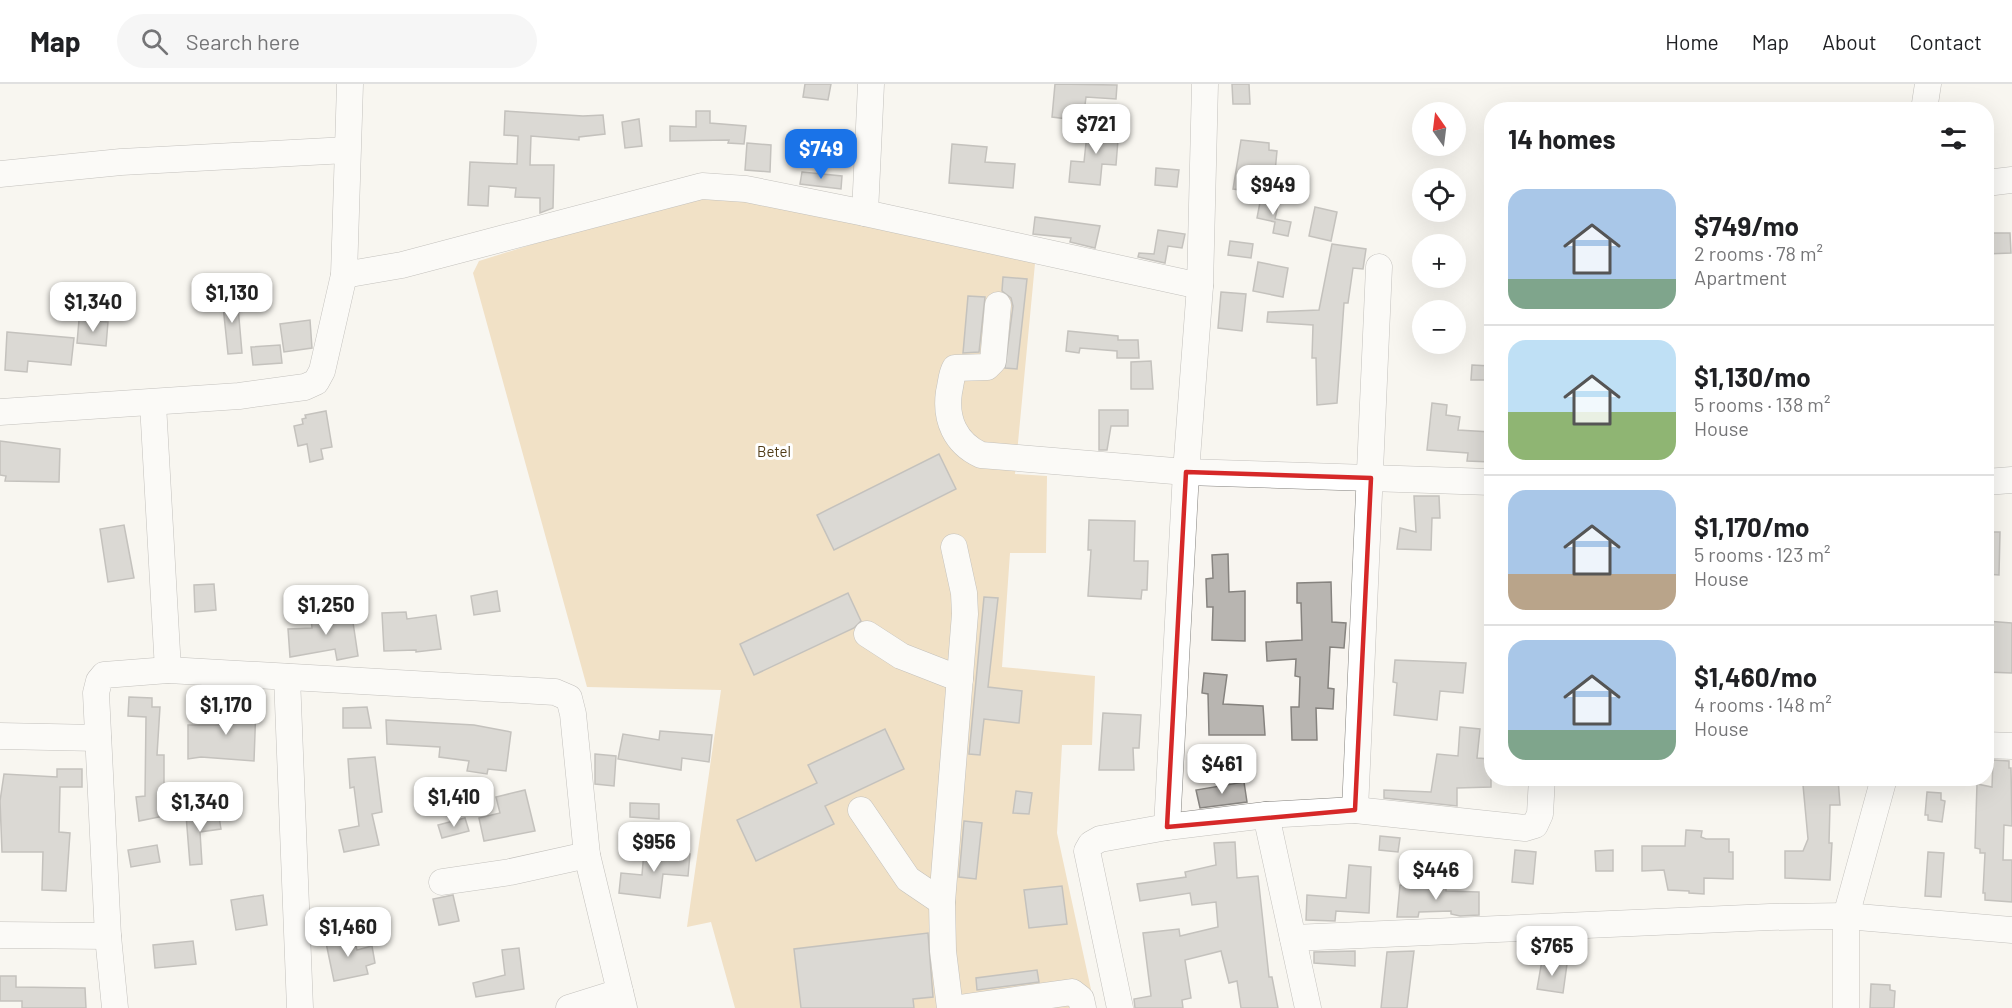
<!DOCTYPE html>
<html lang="en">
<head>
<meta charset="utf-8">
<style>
  body { margin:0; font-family:Barlow,sans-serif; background:#f6f6f6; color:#202124; height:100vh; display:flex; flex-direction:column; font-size:22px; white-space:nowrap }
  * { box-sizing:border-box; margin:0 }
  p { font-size:20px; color:#757577 }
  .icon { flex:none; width:33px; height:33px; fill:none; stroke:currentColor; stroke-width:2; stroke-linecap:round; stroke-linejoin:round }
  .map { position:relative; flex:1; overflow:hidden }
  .details { position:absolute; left:1484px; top:18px; width:510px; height:684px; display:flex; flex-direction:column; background:#fff; border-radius:24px; box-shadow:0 6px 24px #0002 }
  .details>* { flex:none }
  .needle { width:39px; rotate:346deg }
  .buttons { position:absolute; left:1412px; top:18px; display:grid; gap:12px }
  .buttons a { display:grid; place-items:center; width:54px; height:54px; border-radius:50%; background:#fff; box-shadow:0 6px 24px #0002; font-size:30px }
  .price { position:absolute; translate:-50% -51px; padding:0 14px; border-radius:12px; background:#fff; color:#222; font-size:20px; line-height:39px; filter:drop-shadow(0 2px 3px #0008) }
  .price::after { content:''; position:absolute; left:50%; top:36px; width:18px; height:14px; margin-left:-9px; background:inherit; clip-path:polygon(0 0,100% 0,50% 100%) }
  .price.on { background:#1a73e8; color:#fff }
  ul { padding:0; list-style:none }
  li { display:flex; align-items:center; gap:18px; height:150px; padding:0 24px }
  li+li { border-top:2px solid #e0e0e0 }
  li span { display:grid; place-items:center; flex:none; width:168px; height:120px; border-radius:18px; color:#555 }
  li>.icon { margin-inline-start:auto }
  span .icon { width:72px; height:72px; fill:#fffc; stroke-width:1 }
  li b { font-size:26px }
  h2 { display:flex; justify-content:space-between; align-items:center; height:72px; padding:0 24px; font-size:26px }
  header { display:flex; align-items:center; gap:36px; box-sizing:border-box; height:84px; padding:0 30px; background:#fff; border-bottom:2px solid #e0e0e0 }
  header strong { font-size:28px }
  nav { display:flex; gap:33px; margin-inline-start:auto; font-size:21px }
  .search { width:420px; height:54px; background:#f6f6f6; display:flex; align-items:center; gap:15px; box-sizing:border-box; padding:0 21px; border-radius:33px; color:#757577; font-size:22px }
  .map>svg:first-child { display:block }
</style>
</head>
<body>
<header>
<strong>Map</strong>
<div class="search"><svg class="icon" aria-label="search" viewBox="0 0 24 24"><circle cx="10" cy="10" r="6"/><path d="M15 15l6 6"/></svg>Search here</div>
<nav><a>Home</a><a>Map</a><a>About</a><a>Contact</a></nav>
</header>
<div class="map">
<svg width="2012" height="924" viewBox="0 0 2012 924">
  <rect width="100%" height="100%" fill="#f8f5f0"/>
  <!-- green -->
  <path fill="#e9c792" d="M702,107L1036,169L1015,390L1047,392L1046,469H1010L1002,583L1095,592L1092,661H1062L1057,749L1095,924H735L711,838L687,843L721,606L587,603L473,189L479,177Z"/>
  <!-- building -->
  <g fill="#b8b5b1" stroke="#86837f" stroke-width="1.5">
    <path d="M805,0H831L828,16L803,13Z"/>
    <path d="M1055,0L1117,1L1116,15L1086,13L1083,37L1052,33Z"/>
    <path d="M1232,0H1249L1250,20H1233Z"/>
    <path d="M505,27L583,32L603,31L605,50L579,53V56L531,52L530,81H554L553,124L540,129V114L515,113L516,104L489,102L488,122L468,121L470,78L517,80L518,52L504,51Z"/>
    <path d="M696,27H710V39L746,42L744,60L728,59L729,56L670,57V42L696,43Z"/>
    <path d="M639,35L642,62L625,64L622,38Z"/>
    <path d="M1088,40L1119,43L1116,81L1102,80L1100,101L1069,98L1071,77L1084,78Z"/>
    <path d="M1241,56L1269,59V66L1277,67L1275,88H1269L1266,109L1233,105Z"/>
    <path d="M747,59L771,61L770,88L745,86Z"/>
    <path d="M952,60L987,63L985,78L1015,80L1013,104L949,99Z"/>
    <path d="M1156,84L1179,86L1177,103L1155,101Z"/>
    <path d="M802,88L842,92L841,105L800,100Z"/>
    <path d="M1261,113L1279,117L1275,135L1291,138L1288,152L1273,149L1275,138L1257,134Z"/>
    <path d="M1315,123L1337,128L1331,157L1309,152Z"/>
    <path d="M1035,133L1100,142L1095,164L1070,158L1071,154L1033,150Z"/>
    <path d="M1158,146L1185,150L1182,164L1168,162L1165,179L1138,173L1139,169L1154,170Z"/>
    <path d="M1986,149H2010L2011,169L1986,170Z"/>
    <path d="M1230,157L1253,160L1251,174L1228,171Z"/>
    <path d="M1332,160L1366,165L1363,185L1353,184L1348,219H1344L1337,319L1317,321L1316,274H1312L1313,241L1267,238L1268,228L1319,226Z"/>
    <path d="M1258,178L1288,184L1283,213L1253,207Z"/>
    <path d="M1003,193L1027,195L1017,285L1005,284L1013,222L1011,214L1002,207Z"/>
    <path d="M1221,208L1246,210L1242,247L1218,244Z"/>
    <path d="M237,211L242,269L228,270L222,212Z"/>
    <path d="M968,212L985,213L979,268L963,269Z"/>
    <path d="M79,236L108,238L106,262L77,259Z"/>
    <path d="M310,236L312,264L284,268L280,240Z"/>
    <path d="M1068,247L1118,252V256H1138L1139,274H1117V267L1080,264L1079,269L1066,267Z"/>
    <path d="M7,248L74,254L71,281L28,277L27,288L5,286Z"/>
    <path d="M280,261L282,279L253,281L251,263Z"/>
    <path d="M1151,277L1153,305H1131V278Z"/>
    <path d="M1472,281L1491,282V296H1471Z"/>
    <path d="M1432,319L1447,321L1446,331L1460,333L1458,346L1491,348V378L1467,377L1468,369L1427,366Z"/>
    <path d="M1099,326H1128V342H1111L1107,366H1099Z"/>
    <path d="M326,327L332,363L321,365L323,375L310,378L307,360L298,362L294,342L303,340L302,335L306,334L305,331Z"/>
    <path d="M0,357L60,365L59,398L5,397L6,392L0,391Z"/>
    <path d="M939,370L956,405L834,466L817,431Z"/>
    <path d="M1414,412H1439L1440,434H1432L1431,466L1397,465L1400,444L1416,448Z"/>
    <path d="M1089,436L1135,437L1134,477H1148L1147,506H1142L1141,515L1088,512L1091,466H1088Z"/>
    <path d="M124,441L134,494L108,498L100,445Z"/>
    <path d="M1986,448H2000L1999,491L1986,490Z"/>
    <path d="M1228,470L1229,508L1245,507V557L1212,556L1213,523H1207L1206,495L1213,494L1212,471Z"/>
    <path d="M1331,498L1332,538L1346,539L1344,564L1330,563L1328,604L1334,605L1333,625L1316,624L1317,656H1292L1291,623H1299L1300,593L1295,592L1296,575L1267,577L1266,558L1302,556L1301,519H1297V499Z"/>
    <path d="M214,500L216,526L195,528L194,501Z"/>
    <path d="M497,507L500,527L474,531L471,512Z"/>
    <path d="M848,509L861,537L854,544L754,591L740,560Z"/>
    <path d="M984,513L998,514L988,603L1022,607L1019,639L984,635L980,671L969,670Z"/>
    <path d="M351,525L358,572L337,576L335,565L290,573L288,545L312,544L311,534L331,532L330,529Z"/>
    <path d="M406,528L407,535L436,531L441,565L416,568V566L384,567L382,529Z"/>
    <path d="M1986,537L2012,539V589L1986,588Z"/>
    <path d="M1395,576L1466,579L1463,609L1440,607L1437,636L1394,631L1397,599L1393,598Z"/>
    <path d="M1204,589L1227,591L1223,620L1263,622L1265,651H1209L1208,610L1202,609Z"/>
    <path d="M129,613L152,614V623H160L157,671H164V700L169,731L139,737L136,713L145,712L146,633L128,632Z"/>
    <path d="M222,620L256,622L254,677L201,673L188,675V641H221Z"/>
    <path d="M367,623L371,644H343V624Z"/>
    <path d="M1103,629L1141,631L1139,664H1133L1134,686H1099Z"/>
    <path d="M386,636L474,641L511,648L506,687L488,685L487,690L467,687L469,677L439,673L440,663L387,660Z"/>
    <path d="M1460,643L1480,645L1477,674L1491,675V703L1457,704V722L1384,714V706L1431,708L1437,670L1458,672Z"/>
    <path d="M885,645L904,685L825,722L834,740L756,777L737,736L817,699L808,681Z"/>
    <path d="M660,647L712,651L709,678L682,674L681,686L618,675L623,650L659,656Z"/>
    <path d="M595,670L616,672L614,702L595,700Z"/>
    <path d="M375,673L382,728L372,730L379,761L344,768L339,746L359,742L354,703L350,704L348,675Z"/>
    <path d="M1993,676L2009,677V684H2011L2012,742L2004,741L2003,776H2012V818L1985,816V809H1983L1985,769H1980V765L1975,764L1977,700L1992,703Z"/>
    <path d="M57,685H82V703H60L59,748L70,749L66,807L42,806L43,768H2L0,717L4,690L57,693Z"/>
    <path d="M1806,694H1838L1840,721H1830L1829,759H1832L1830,796L1785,794V767H1803L1808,755L1803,701L1806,700Z"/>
    <path d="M1244,698L1247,718L1200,724L1196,706Z"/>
    <path d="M525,706L535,747L484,757L479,734L500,729L496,713Z"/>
    <path d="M1016,707L1032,709L1029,730L1013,729Z"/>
    <path d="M1927,708L1941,709V716L1945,717L1942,738L1928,736V731H1925Z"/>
    <path d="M630,719L659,720V735L630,733Z"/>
    <path d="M218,727L221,745L200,748L202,780L190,781L186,731Z"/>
    <path d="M465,734L469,747L442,754L438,741Z"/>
    <path d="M964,737L982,739L976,795L959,793Z"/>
    <path d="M1686,746L1702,747L1701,753L1706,755H1729V768H1733V795L1704,794V810L1689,809V807L1668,806L1664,786L1642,787V762H1685Z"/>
    <path d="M1380,752L1400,754L1398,768L1379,766Z"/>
    <path d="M1235,758L1237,794L1258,792L1269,893H1272L1278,924H1241L1237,897L1229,899L1221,867L1185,876L1191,914L1182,916L1183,924H1135L1134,915L1151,912L1143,849L1179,845L1180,852L1218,843L1216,818L1192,821L1190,809L1140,817L1137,800L1186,793L1185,788L1216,781L1214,759Z"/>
    <path d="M157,761L160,778L131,783L128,766Z"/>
    <path d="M644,766L690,770L688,792L663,790L660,814L619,809L621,789L642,791Z"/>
    <path d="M1515,766L1536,768L1533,800L1512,798Z"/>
    <path d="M1613,766V787H1596L1595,767Z"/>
    <path d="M1928,768L1944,769L1941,813L1925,812Z"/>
    <path d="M1349,781L1371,783L1369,829L1336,827L1335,837L1306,836L1307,811L1346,814Z"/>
    <path d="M1446,800V807L1479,808V831L1460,832L1451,830V827L1419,828L1418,833H1397L1400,801L1426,804V801Z"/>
    <path d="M1062,802L1067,840L1029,844L1024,806Z"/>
    <path d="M263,811L267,841L236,846L231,816Z"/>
    <path d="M453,811L459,837L439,841L433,815Z"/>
    <path d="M928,849L933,913L913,915L914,924H801L794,865Z"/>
    <path d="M347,850L349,864L356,862L357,866L372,862L375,879L366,882L368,890L334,897L325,854Z"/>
    <path d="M193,857L196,880L155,884L153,861Z"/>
    <path d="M519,864L524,905L476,913L473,899L505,891L502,866Z"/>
    <path d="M1355,867V882L1314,879V868Z"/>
    <path d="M1414,867L1407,924H1381L1387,868Z"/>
    <path d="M1542,876L1567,880L1563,909L1537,905Z"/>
    <path d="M1037,886L1039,898L977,906L976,894Z"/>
    <path d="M0,892H16V903L85,904L86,924H22V917H0Z"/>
    <path d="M1871,900L1890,901V906L1895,907L1894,924H1870Z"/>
  </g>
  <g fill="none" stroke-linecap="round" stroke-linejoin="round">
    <!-- minor casing -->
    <g stroke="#84827e" stroke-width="27">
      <g id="minor">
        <path d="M871,0L865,129L1200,202"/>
        <path d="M1924,26L1928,0"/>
        <path d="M0,90L121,78L347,66"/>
        <path d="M1986,99L2012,96"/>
        <path d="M344,191L402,181L702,102L746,105L865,129"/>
        <path d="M998,221L993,277L987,283L955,284C951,291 951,300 949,308C945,335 955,359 981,371L1186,388L1491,398"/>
        <path d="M153,320L168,586"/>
        <path d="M0,328L239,312L305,303L316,298L322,287L344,191L350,0"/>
        <path d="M1986,398L2012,396"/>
        <path d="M867,550L901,572L960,595"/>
        <path d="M287,593L300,924"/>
        <path d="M0,652L98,654"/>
        <path d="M1986,661L2012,662"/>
        <path d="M861,726L908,795L942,818"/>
        <path d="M1355,726L1379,183"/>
        <path d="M1266,731L1308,924"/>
        <path d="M1167,743L1186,388L1200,202L1205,0"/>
        <path d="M442,798L510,788L587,771"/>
        <path d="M0,851L108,852"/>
        <path d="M1293,854L1770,833L1846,832L2012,846"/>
        <path d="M115,924L108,852L96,609L99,597L104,591L168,586L555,608L569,614L573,630L587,771L624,924"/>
        <path d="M569,924L620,908"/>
        <path d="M950,924L943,867L942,818L965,530L964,509L954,463"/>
        <path d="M959,924L1072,908L1081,915L1083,924"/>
        <path d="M1120,924L1087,767L1091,760L1100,755L1167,743L1266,731L1355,726L1525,744L1535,741L1540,730L1542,694"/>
        <path d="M1846,924V832L1884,694"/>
      </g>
    </g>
    <!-- minor -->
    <use href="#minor" stroke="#fff" stroke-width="26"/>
  </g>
  <!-- marked area -->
  <path d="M0 0H2012V924H0ZM1186,388L1371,394L1355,726L1167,743Z" fill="#f8f5f0" fill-opacity=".55" fill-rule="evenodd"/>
  <path fill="none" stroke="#d62828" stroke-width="4.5" stroke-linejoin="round" d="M1186,388L1371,394L1355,726L1167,743Z"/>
  <g text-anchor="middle" stroke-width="6" stroke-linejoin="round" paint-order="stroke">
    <!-- park labels -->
    <g font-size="15" fill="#503b16" stroke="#fff">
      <text x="774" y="373">Betel</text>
    </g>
  </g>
</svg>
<div class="buttons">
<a><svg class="needle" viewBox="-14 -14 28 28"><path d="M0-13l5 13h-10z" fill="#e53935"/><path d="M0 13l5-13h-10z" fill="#757577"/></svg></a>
<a><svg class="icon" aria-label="locate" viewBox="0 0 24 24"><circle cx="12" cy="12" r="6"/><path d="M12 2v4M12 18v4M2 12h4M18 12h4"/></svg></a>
<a>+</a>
<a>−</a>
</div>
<b class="price" style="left:1096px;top:71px">$721</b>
<b class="price on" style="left:821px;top:96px">$749</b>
<b class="price" style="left:1273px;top:132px">$949</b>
<b class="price" style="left:232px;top:240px">$1,130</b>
<b class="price" style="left:93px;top:249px">$1,340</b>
<b class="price" style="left:326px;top:552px">$1,250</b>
<b class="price" style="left:226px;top:652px">$1,170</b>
<b class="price" style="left:1222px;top:711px">$461</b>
<b class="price" style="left:454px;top:744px">$1,410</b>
<b class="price" style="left:200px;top:749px">$1,340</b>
<b class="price" style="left:654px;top:789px">$956</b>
<b class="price" style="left:1436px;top:817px">$446</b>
<b class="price" style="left:348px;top:874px">$1,460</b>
<b class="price" style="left:1552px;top:893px">$765</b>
<section class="details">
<h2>14 homes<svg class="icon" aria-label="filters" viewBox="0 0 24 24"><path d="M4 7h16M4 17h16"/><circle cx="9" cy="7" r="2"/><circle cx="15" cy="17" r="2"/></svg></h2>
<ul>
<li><span style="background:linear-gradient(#a9c7e8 75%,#7fa58c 0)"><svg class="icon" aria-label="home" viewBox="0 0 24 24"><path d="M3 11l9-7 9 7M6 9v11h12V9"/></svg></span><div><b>$749/mo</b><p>2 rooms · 78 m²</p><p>Apartment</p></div></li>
<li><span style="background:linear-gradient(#bfe0f5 60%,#8fb573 0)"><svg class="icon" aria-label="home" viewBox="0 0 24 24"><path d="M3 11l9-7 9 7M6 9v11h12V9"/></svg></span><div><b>$1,130/mo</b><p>5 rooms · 138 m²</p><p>House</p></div></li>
<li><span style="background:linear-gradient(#a9c7e8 70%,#b9a48a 0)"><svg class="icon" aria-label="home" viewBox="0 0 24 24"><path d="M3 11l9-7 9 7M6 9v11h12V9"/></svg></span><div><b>$1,170/mo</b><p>5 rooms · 123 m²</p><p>House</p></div></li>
<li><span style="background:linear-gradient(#a9c7e8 75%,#7fa58c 0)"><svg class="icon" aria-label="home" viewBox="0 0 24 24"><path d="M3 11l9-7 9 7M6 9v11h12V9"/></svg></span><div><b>$1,460/mo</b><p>4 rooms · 148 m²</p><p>House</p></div></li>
</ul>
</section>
</div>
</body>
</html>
